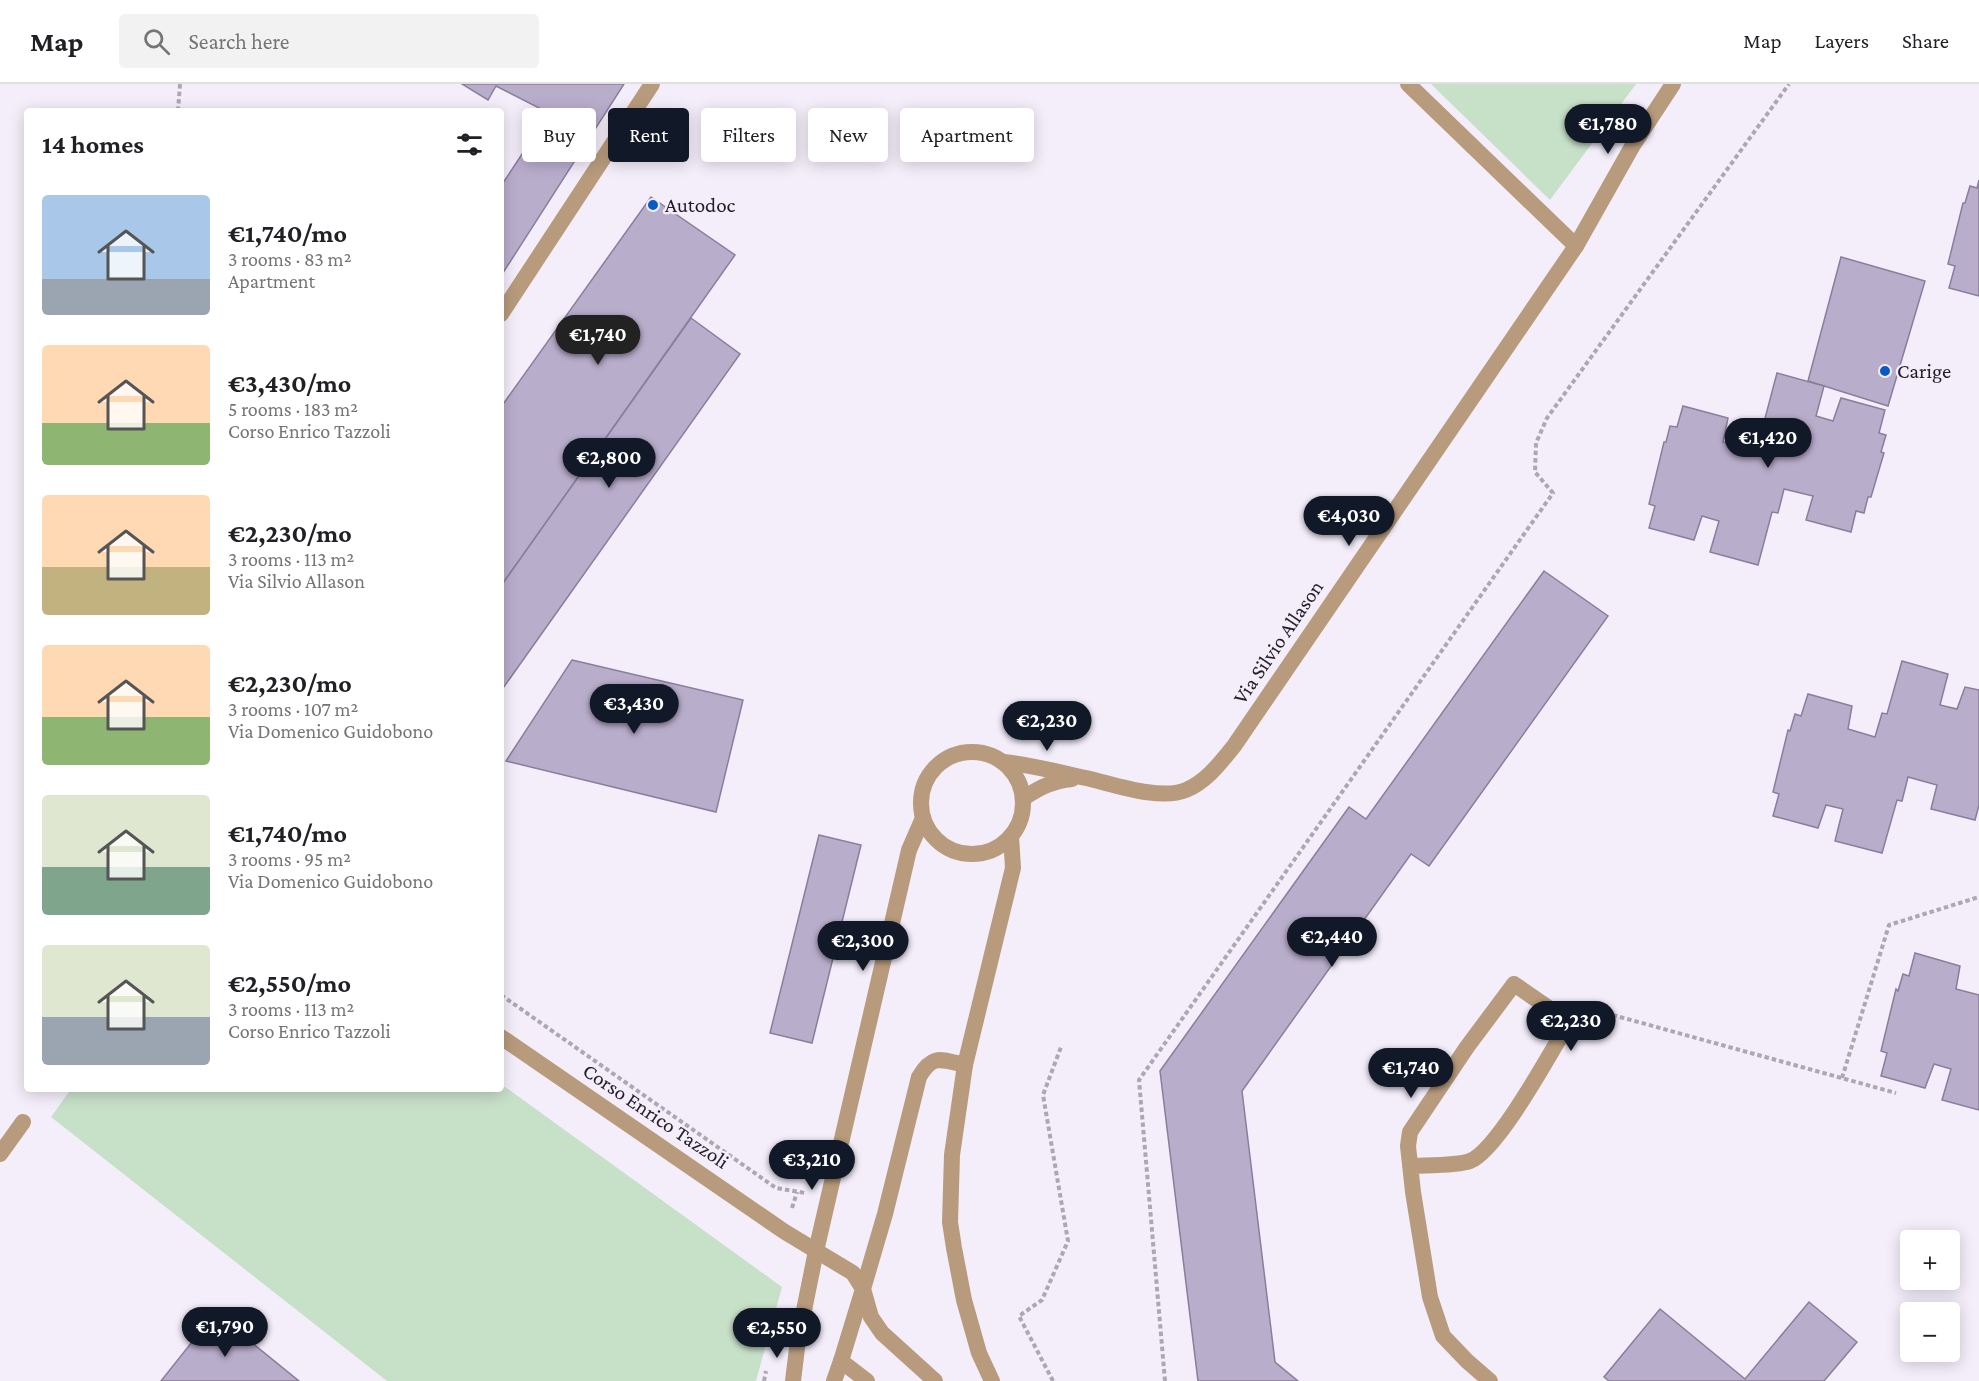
<!DOCTYPE html>
<html lang="en">
<head>
<meta charset="utf-8">
<style>
  body { margin:0; font-family:"Crimson Pro",serif; background:#f2f2f2; color:#202124; height:100vh; display:flex; flex-direction:column; font-size:22px; white-space:nowrap }
  * { box-sizing:border-box; margin:0 }
  p { font-size:20px; color:#757577 }
  .icon { flex:none; width:33px; height:33px; fill:none; stroke:currentColor; stroke-width:2; stroke-linecap:round; stroke-linejoin:round }
  .map { position:relative; flex:1; overflow:hidden }
  .details { position:absolute; left:24px; top:24px; width:480px; height:984px; display:flex; flex-direction:column; background:#fff; border-radius:6px; box-shadow:0 3px 15px #0003 }
  .details>* { flex:none }
  .banner { position:absolute; left:522px; top:24px; width:570px; height:54px; display:flex; gap:12px }
  .tools { position:absolute; left:1900px; top:1146px; display:grid; gap:12px }
  .tools a { display:grid; place-items:center; width:60px; height:60px; border-radius:6px; background:#fff; box-shadow:0 3px 15px #0003; font-size:30px }
  .price { position:absolute; translate:-50% -51px; padding:0 14px; border-radius:21px; background:#111827; color:#fff; font-size:20px; line-height:39px; filter:drop-shadow(0 2px 3px #0008) }
  .price::after { content:''; position:absolute; left:50%; top:36px; width:18px; height:14px; margin-left:-9px; background:inherit; clip-path:polygon(0 0,100% 0,50% 100%) }
  .price.on { background:#222; color:#fff }
  ul { padding:0; list-style:none }
  li { display:flex; align-items:center; gap:18px; height:150px; padding:0 18px }
  li span { display:grid; place-items:center; flex:none; width:168px; height:120px; border-radius:6px; color:#555 }
  li>.icon { margin-inline-start:auto }
  span .icon { width:72px; height:72px; fill:#fffc; stroke-width:1 }
  li b { font-size:26px }
  h2 { display:flex; justify-content:space-between; align-items:center; height:72px; padding:0 18px; font-size:26px }
  .pill { padding:0 21px; border-radius:6px; background:#fff; box-shadow:0 3px 15px #0003; font-size:21px; line-height:54px }
  .pill.on { background:#111827; color:#fff }
  header { display:flex; align-items:center; gap:36px; box-sizing:border-box; height:84px; padding:0 30px; background:#fff; border-bottom:2px solid #e0e0e0 }
  header strong { font-size:28px }
  nav { display:flex; gap:33px; margin-inline-start:auto; font-size:21px }
  .search { width:420px; height:54px; background:#f2f2f2; display:flex; align-items:center; gap:15px; box-sizing:border-box; padding:0 21px; border-radius:6px; color:#757577; font-size:22px }
  .map>svg:first-child { display:block }
</style>
</head>
<body>
<header>
<strong>Map</strong>
<div class="search"><svg class="icon" aria-label="search" viewBox="0 0 24 24"><circle cx="10" cy="10" r="6"/><path d="M15 15l6 6"/></svg>Search here</div>
<nav><a>Map</a><a>Layers</a><a>Share</a></nav>
</header>
<div class="map">
<svg width="1979" height="1297" viewBox="0 0 1979 1297">
  <rect width="100%" height="100%" fill="#f4eefb"/>
  <!-- green -->
  <g fill="#c7e0c8">
    <path d="M1431,0H1636L1550,116Z"/>
    <path d="M501,1000L782,1203L756,1297H387L51,1033L71,1005H501Z"/>
  </g>
  <!-- building -->
  <g fill="#b9adcc" stroke="#897e9b" stroke-width="1.5">
    <path d="M462,0H624L501,192V102L549,29L496,2L488,16Z"/>
    <path d="M1979,96V212L1949,204L1955,182L1948,180L1963,119H1965L1970,102L1977,104Z"/>
    <path d="M651,113L735,171L501,502V323Z"/>
    <path d="M1841,173L1925,197L1888,322L1808,297Z"/>
    <path d="M691,234L740,270L501,607V502Z"/>
    <path d="M1777,289L1824,302L1816,332L1833,337L1841,314L1885,326L1879,349L1886,351L1881,368L1884,369L1871,413H1868L1864,429L1856,427L1851,448L1806,436L1813,412L1784,405L1778,429L1772,428L1758,481L1710,468L1719,437L1702,432L1694,456L1649,444L1655,422L1649,420L1664,358H1666L1670,342L1677,343L1683,322L1728,334L1723,358L1750,365L1757,341L1763,342Z"/>
    <path d="M1544,487L1608,532L1429,782L1411,770L1242,1007L1275,1278L1298,1297H1198L1160,987L1349,723L1366,735Z"/>
    <path d="M572,576L743,616L716,728L506,677Z"/>
    <path d="M1902,577L1948,590L1940,621L1957,625L1965,603L1979,606V721L1975,736L1931,725L1937,701L1908,693L1902,717L1897,716L1882,769L1835,757L1843,725L1826,721L1818,744L1773,732L1779,710L1773,708L1788,646L1790,647L1795,630L1801,632L1808,610L1852,622L1848,645L1875,653L1882,629L1887,630Z"/>
    <path d="M819,751L861,761L812,959L770,949Z"/>
    <path d="M1915,869L1960,882L1956,905L1979,911V1026L1942,1016L1951,985L1934,980L1925,1004L1881,992L1887,969L1881,967L1896,905L1898,907L1903,890L1909,892Z"/>
    <path d="M1809,1218L1857,1258L1824,1297H1609L1604,1293L1660,1225L1745,1295Z"/>
    <path d="M215,1229L299,1297H161Z"/>
  </g>
  <g fill="none" stroke-linecap="round" stroke-linejoin="round">
    <!-- path -->
    <g stroke="#ada7b4" stroke-width="4" stroke-dasharray="4.5 3" stroke-linecap="butt">
      <path d="M178,27L180,0"/>
      <path d="M501,911L776,1104L805,1109"/>
      <path d="M1591,925L1896,1009"/>
      <path d="M1842,994L1889,841L1979,813"/>
      <path d="M792,1124L797,1108"/>
      <path d="M764,1297L766,1287"/>
      <path d="M1053,1297L1019,1232L1042,1216L1068,1157L1043,1011L1061,963"/>
      <path d="M1165,1297L1139,996L1553,409L1535,388L1536,359L1547,334L1789,0"/>
    </g>
    <!-- service -->
    <path stroke="#b89b7c" stroke-width="16" d="M0,1070L23,1038"/>
    <!-- minor -->
    <g stroke="#b89b7c" stroke-width="16">
      <path d="M1408,0L1576,162"/>
      <circle cx="972" cy="719" r="51"/>
      <path d="M1004,678C1032,681 1058,688 1086,694C1113,700 1160,717 1186,706C1207,697 1220,679 1234,662L1576,162L1633,61L1673,0"/>
      <path d="M1024,714C1040,703 1053,697 1072,695"/>
      <path d="M1410,1082C1425,1081 1457,1082 1470,1077C1498,1066 1551,968 1569,938L1514,900L1467,963L1410,1048L1408,1062L1413,1108L1430,1213L1443,1252L1467,1277L1490,1297"/>
      <path d="M816,1167L909,766L923,734"/>
      <path d="M834,1297L841,1277"/>
      <path d="M935,1297L882,1249L871,1233L863,1205L885,1130L919,993C933,969 942,976 965,981"/>
      <path d="M992,1297L979,1269L964,1216L954,1164L950,1138L952,1071L965,981L1013,784L1011,752"/>
    </g>
    <!-- tertiary -->
    <g stroke="#b89b7c" stroke-width="16">
      <path d="M501,230L652,0"/>
      <path d="M501,953L785,1148L853,1189L863,1205L841,1277L867,1297"/>
      <path d="M793,1297L798,1256L816,1167"/>
    </g>
  </g>
  <!-- markers -->
  <g fill="#065bc4" stroke="#f4eefb" stroke-width="2">
    <circle cx="653" cy="121" r="6"/>
    <circle cx="1885" cy="287" r="6"/>
  </g>
  <g text-anchor="middle" stroke-width="4.5" stroke-linejoin="round" paint-order="stroke">
    <!-- poi labels -->
    <g font-size="21" fill="#231d29" stroke="#f4eefb" text-anchor="start">
      <text x="665" y="128">Autodoc</text>
      <text x="1897" y="294">Carige</text>
    </g>
    <!-- street labels -->
    <g font-size="21" fill="#231d29" stroke="#f4eefb">
      <text transform="translate(1278 558) rotate(-56)" y="7">Via Silvio Allason</text>
      <text transform="translate(656 1032) rotate(34)" y="7">Corso Enrico Tazzoli</text>
    </g>
  </g>
</svg>
<div class="tools">
<a>+</a>
<a>−</a>
</div>
<b class="price" style="left:1608px;top:71px">€1,780</b>
<b class="price on" style="left:598px;top:282px">€1,740</b>
<b class="price" style="left:1768px;top:385px">€1,420</b>
<b class="price" style="left:609px;top:405px">€2,800</b>
<b class="price" style="left:1349px;top:463px">€4,030</b>
<b class="price" style="left:634px;top:651px">€3,430</b>
<b class="price" style="left:1047px;top:668px">€2,230</b>
<b class="price" style="left:1332px;top:884px">€2,440</b>
<b class="price" style="left:863px;top:888px">€2,300</b>
<b class="price" style="left:1571px;top:968px">€2,230</b>
<b class="price" style="left:1411px;top:1015px">€1,740</b>
<b class="price" style="left:812px;top:1107px">€3,210</b>
<b class="price" style="left:225px;top:1274px">€1,790</b>
<b class="price" style="left:777px;top:1275px">€2,550</b>
<div class="banner">
<a class="pill">Buy</a>
<a class="pill on">Rent</a>
<a class="pill">Filters</a>
<a class="pill">New</a>
<a class="pill">Apartment</a>
</div>
<section class="details">
<h2>14 homes<svg class="icon" aria-label="filters" viewBox="0 0 24 24"><path d="M4 7h16M4 17h16"/><circle cx="9" cy="7" r="2"/><circle cx="15" cy="17" r="2"/></svg></h2>
<ul>
<li><span style="background:linear-gradient(#a9c7e8 70%,#9aa5b1 0)"><svg class="icon" aria-label="home" viewBox="0 0 24 24"><path d="M3 11l9-7 9 7M6 9v11h12V9"/></svg></span><div><b>€1,740/mo</b><p>3 rooms · 83 m²</p><p>Apartment</p></div></li>
<li><span style="background:linear-gradient(#ffd9b3 65%,#8fb573 0)"><svg class="icon" aria-label="home" viewBox="0 0 24 24"><path d="M3 11l9-7 9 7M6 9v11h12V9"/></svg></span><div><b>€3,430/mo</b><p>5 rooms · 183 m²</p><p>Corso Enrico Tazzoli</p></div></li>
<li><span style="background:linear-gradient(#ffd9b3 60%,#c2b280 0)"><svg class="icon" aria-label="home" viewBox="0 0 24 24"><path d="M3 11l9-7 9 7M6 9v11h12V9"/></svg></span><div><b>€2,230/mo</b><p>3 rooms · 113 m²</p><p>Via Silvio Allason</p></div></li>
<li><span style="background:linear-gradient(#ffd9b3 60%,#8fb573 0)"><svg class="icon" aria-label="home" viewBox="0 0 24 24"><path d="M3 11l9-7 9 7M6 9v11h12V9"/></svg></span><div><b>€2,230/mo</b><p>3 rooms · 107 m²</p><p>Via Domenico Guidobono</p></div></li>
<li><span style="background:linear-gradient(#dfe7d0 60%,#7fa58c 0)"><svg class="icon" aria-label="home" viewBox="0 0 24 24"><path d="M3 11l9-7 9 7M6 9v11h12V9"/></svg></span><div><b>€1,740/mo</b><p>3 rooms · 95 m²</p><p>Via Domenico Guidobono</p></div></li>
<li><span style="background:linear-gradient(#dfe7d0 60%,#9aa5b1 0)"><svg class="icon" aria-label="home" viewBox="0 0 24 24"><path d="M3 11l9-7 9 7M6 9v11h12V9"/></svg></span><div><b>€2,550/mo</b><p>3 rooms · 113 m²</p><p>Corso Enrico Tazzoli</p></div></li>
</ul>
</section>
</div>
</body>
</html>
